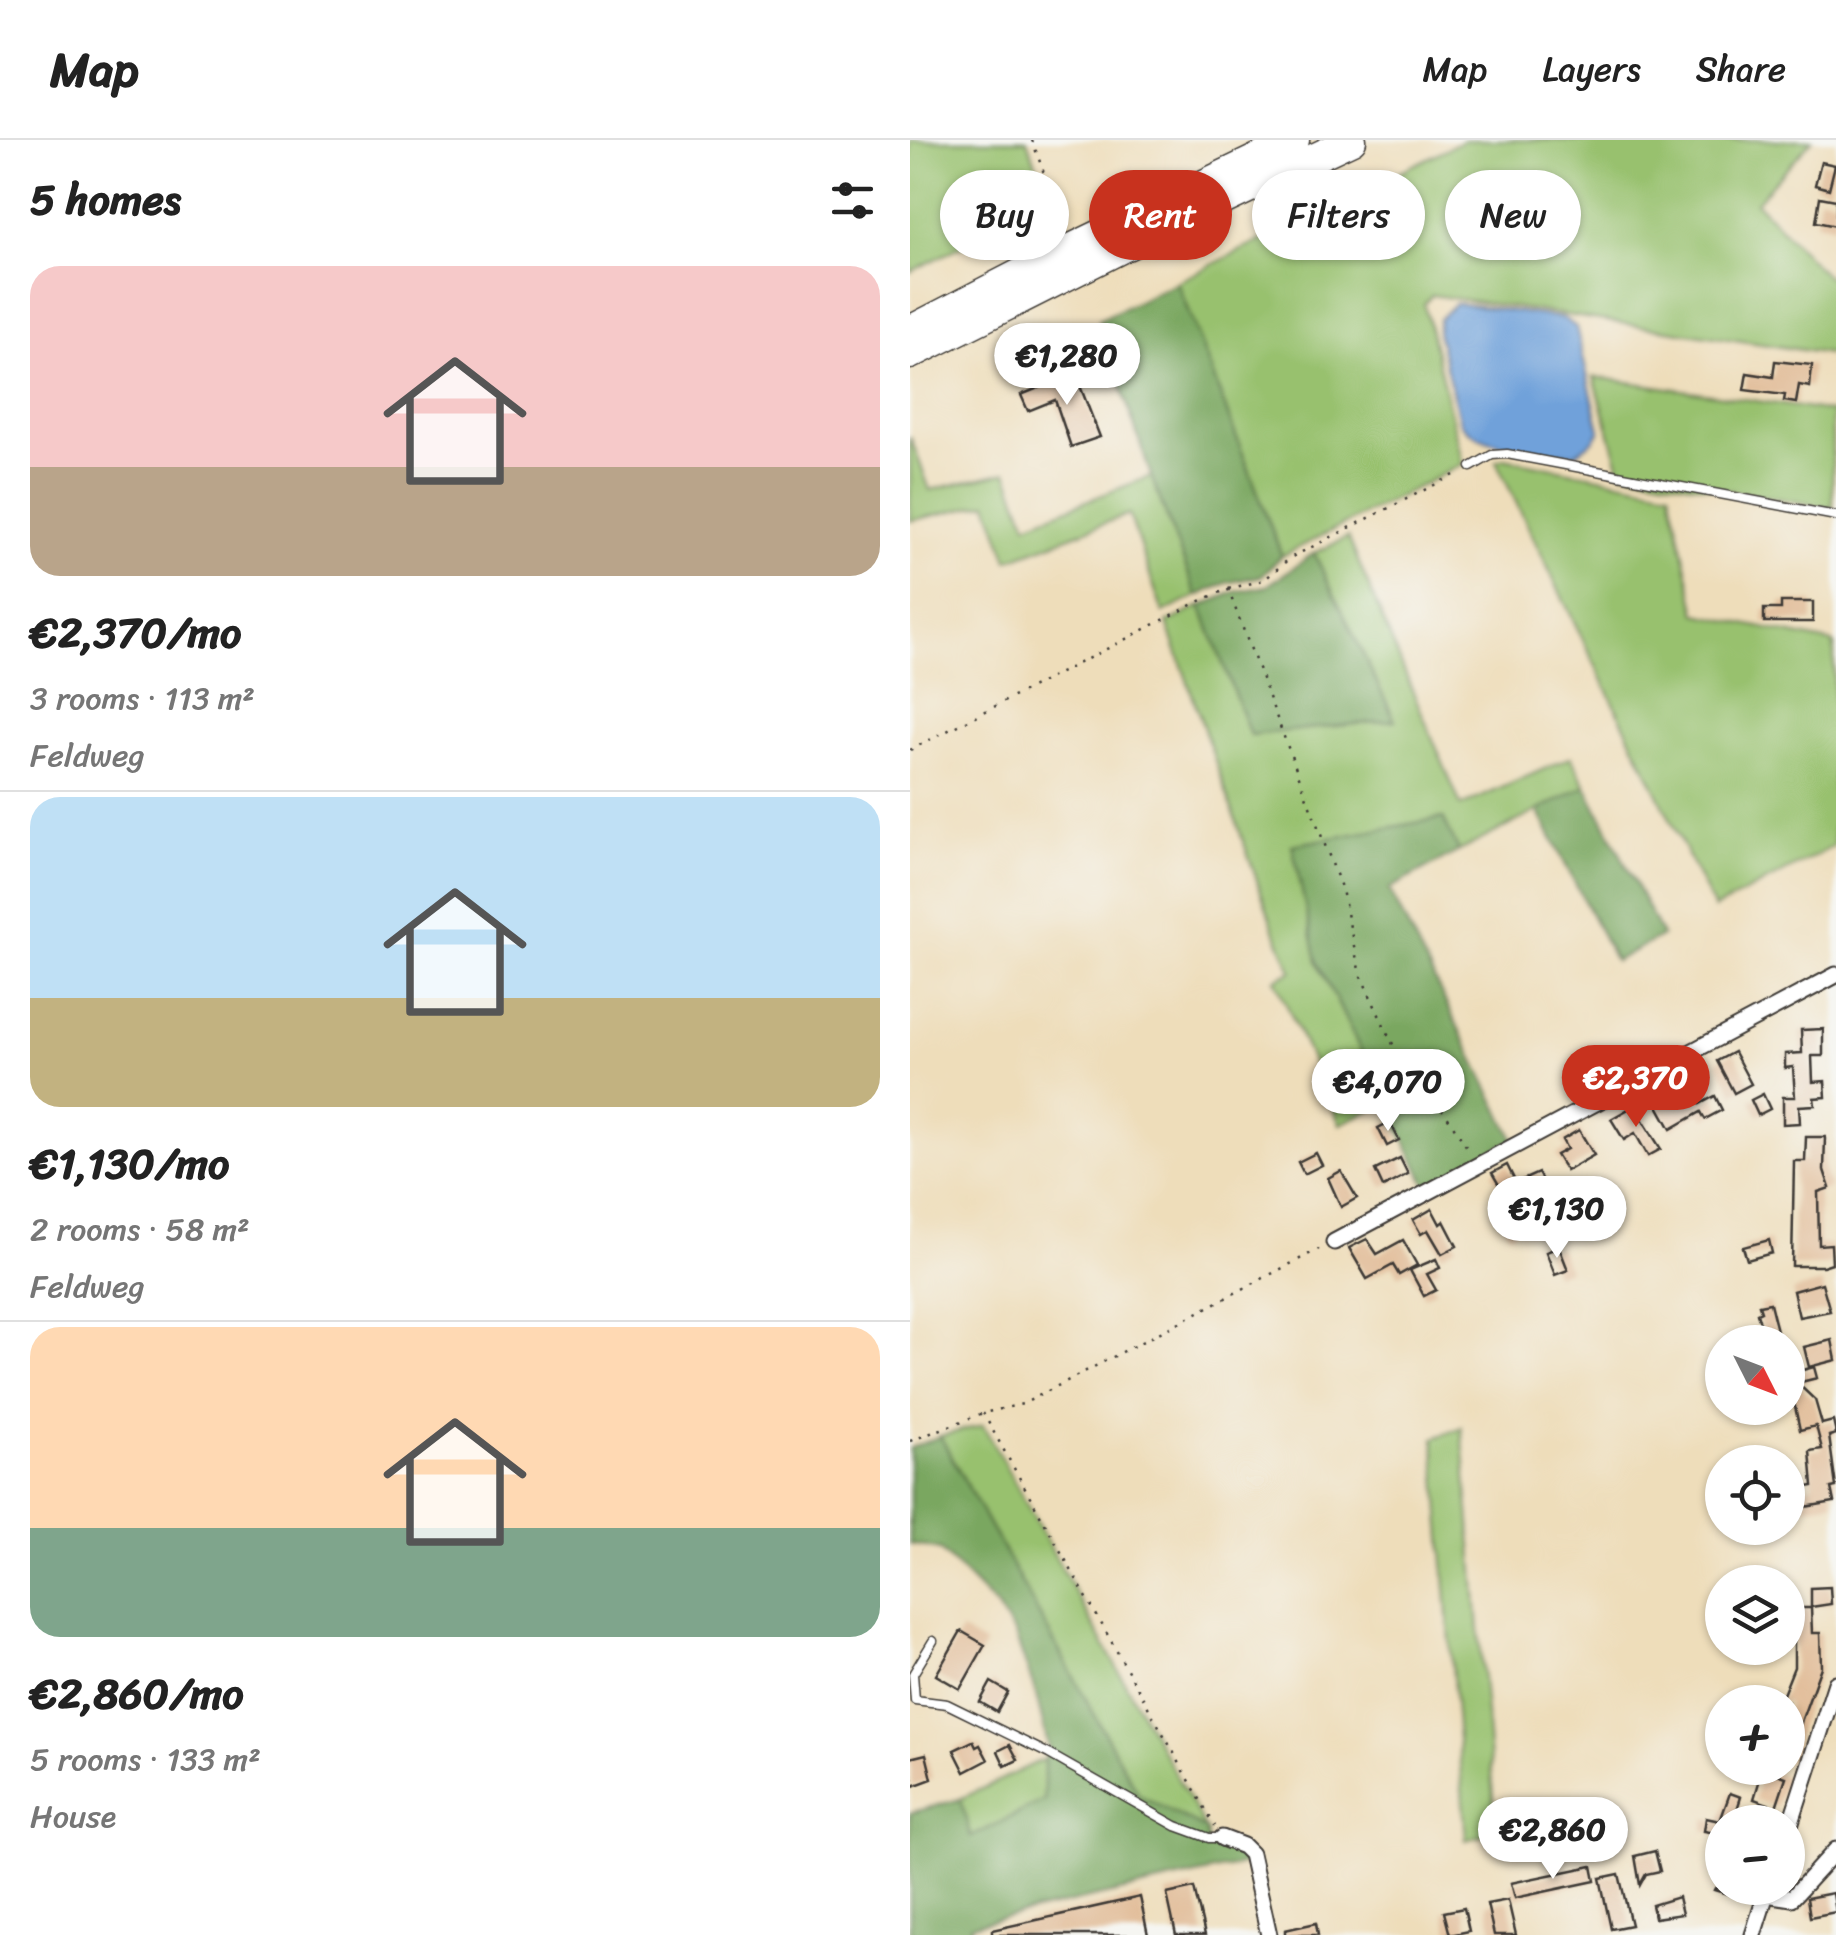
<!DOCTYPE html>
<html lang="en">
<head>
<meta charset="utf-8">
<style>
  body { margin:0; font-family:Sriracha,sans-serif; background:#f2f2f2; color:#222; height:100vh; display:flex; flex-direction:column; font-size:38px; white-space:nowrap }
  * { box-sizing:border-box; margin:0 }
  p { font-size:32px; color:#767676 }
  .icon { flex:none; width:55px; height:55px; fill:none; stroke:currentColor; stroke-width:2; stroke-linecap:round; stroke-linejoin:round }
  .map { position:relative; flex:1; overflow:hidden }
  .drawer { display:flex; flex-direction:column; background:#fff; width:910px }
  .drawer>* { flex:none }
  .banner { position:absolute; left:30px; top:30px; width:745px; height:90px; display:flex; gap:20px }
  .needle { width:65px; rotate:132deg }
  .buttons { position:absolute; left:795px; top:1185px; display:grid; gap:20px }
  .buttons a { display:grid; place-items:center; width:100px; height:100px; border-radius:50%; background:#fff; box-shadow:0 2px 8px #0004; font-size:50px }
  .price { position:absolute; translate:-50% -85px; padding:0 22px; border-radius:35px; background:#fff; color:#222; font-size:32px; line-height:65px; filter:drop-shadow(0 2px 5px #0008) }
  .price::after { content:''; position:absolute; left:50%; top:60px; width:30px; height:22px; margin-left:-15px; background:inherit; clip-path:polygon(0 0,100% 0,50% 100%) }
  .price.selected { background:#c8321e; color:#fff }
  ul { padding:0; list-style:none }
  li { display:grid; align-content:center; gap:20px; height:530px; padding:0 30px }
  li+li { border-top:2px solid #e0e0e0 }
  li span { display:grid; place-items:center; height:310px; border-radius:30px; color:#555 }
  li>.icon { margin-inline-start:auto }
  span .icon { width:180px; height:180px; fill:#fffc; stroke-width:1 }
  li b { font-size:42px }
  h2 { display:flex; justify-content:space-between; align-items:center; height:120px; padding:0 30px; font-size:42px }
  .chip { padding:0 35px; border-radius:45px; background:#fff; box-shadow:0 2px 8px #0004; font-size:35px; line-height:90px }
  .chip.selected { background:#c8321e; color:#fff }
  header { display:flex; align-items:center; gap:60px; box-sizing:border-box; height:140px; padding:0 50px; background:#fff; border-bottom:2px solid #e0e0e0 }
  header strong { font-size:48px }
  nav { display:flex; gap:55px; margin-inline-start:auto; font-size:35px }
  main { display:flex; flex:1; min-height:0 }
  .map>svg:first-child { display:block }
</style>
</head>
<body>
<header>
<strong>Map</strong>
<nav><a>Map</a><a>Layers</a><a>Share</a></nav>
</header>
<main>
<section class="drawer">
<h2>5 homes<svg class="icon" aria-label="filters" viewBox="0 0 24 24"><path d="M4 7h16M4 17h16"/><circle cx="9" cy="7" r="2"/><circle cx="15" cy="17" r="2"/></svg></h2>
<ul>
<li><span style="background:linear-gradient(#f6c9c9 65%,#b9a48a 0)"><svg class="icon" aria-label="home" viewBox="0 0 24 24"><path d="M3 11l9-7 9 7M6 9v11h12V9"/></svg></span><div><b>€2,370/mo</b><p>3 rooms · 113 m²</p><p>Feldweg</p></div></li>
<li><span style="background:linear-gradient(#bfe0f5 65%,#c2b280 0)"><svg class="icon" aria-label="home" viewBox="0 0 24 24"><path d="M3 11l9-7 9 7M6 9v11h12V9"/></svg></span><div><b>€1,130/mo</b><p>2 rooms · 58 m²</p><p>Feldweg</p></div></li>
<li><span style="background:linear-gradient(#ffd9b3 65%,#7fa58c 0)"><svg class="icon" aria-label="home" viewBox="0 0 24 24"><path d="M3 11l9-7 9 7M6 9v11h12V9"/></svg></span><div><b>€2,860/mo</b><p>5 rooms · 133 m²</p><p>House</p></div></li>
</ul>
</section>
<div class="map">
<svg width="926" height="1795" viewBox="0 0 926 1795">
  <rect width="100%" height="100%" fill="#f6f6f2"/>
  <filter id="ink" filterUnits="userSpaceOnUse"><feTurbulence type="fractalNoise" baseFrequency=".01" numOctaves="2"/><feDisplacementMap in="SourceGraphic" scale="20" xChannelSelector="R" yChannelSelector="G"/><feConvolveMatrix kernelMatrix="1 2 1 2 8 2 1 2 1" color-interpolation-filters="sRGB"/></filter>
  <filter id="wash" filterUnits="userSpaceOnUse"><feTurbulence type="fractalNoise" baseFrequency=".0048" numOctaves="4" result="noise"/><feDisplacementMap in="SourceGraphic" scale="40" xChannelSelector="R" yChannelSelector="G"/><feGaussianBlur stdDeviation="2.25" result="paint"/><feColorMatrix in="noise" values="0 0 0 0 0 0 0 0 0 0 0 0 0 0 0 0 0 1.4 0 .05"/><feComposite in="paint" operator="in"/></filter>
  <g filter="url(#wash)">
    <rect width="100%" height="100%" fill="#eeddba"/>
    <!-- green -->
    <g fill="#98c16e" stroke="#5a6e45" stroke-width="2.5">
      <path d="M0,0H117L140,61L0,132Z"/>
      <path d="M554,0H902L846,62L914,134L926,140V215L522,155L514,164L553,324L372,416L267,142Z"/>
      <path d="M684,237L922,272L923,368L711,332Z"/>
      <path d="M0,296L20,350L97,332L117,384L241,336L287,456L253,473L219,374L98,420L78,363L0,381Z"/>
      <path d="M594,318L760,351L787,474L924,503V706L804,769L586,321Z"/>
      <path d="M438,397L551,666L661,617L676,646L549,711L532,679L407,821L476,963L430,984L365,839L382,831L364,789L257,483L291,466L340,595L484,580L404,413Z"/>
      <path d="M73,1285L296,1690L229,1655L30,1296Z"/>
      <path d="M552,1287L586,1692L556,1700L524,1298Z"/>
      <path d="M134,1619V1660L60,1698L50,1659Z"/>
    </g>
    <!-- forest -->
    <g fill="#7aa761" stroke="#4b623e" stroke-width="2.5">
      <path d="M267,142L372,416L351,436L317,443L287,456L241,336L189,180Z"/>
      <path d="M404,413L485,580L340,595L291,466L325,452L357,446Z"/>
      <path d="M676,646L752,796L705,821L628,671Z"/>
      <path d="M533,678L549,711L479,749L604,999L517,1046L407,821L382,705Z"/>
      <path d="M30,1296L229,1655L296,1690L298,1704L325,1710L336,1724L61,1785L62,1795H0V1673L50,1659L61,1697L134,1660V1619L139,1609L125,1551L105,1495L85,1465L30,1410L0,1404V1308Z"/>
    </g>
    <!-- water -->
    <path fill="#70a1da" stroke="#465e7b" stroke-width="2.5" d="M545,163L653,178L666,187L690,290L684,300L665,314C634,312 567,308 550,282L527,192L529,179Z"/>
    <g id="blocks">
      <!-- building -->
      <g fill="#e1bb96">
        <path d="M911,22L925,25L919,49L905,45Z"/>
        <path d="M910,57L926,60V86L906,82Z"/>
        <path d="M865,221L902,225L900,247L889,245L886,263L874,261L875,255L834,250L837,233L863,237Z"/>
        <path d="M165,233L190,297L161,307L145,260L118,271L111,255Z"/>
        <path d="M871,462H903V482H854V469H871Z"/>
        <path d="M913,889V916H902L903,942L915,941L916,957L904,958L905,965L889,966L890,983L873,984V957H885L883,927L875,928V914L892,913L891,890Z"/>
        <path d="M824,912L841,944L824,953L807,921Z"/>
        <path d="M774,932L790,964L805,956L812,970L795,979L791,972L761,989L746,962L767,945L763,937Z"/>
        <path d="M853,954L860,969L848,975L841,960Z"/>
        <path d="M724,966L751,1009L738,1016L725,993L714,1000L701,979Z"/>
        <path d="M480,982L489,1000L477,1006L468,988Z"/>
        <path d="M669,990L684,1015L656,1031L646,1015L657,1009L652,1000Z"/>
        <path d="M896,997H915L914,1030L920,1048L908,1052L909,1105L921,1104L922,1123L913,1126H882L884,1021H895Z"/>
        <path d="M406,1013L412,1025L394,1034L388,1022Z"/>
        <path d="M490,1018L498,1034L473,1047L465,1030Z"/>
        <path d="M597,1025L606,1043L628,1033L636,1048L621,1055L630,1072L623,1075L630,1087L618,1093L614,1086L599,1094L588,1075L602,1067L582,1033Z"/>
        <path d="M431,1031L447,1058L431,1067L418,1038Z"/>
        <path d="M522,1069L530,1084L534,1081L547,1106L532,1114L518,1090L511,1094L503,1080Z"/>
        <path d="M457,1099L467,1114L493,1100L507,1125L489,1135L483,1125L457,1139L439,1108Z"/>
        <path d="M859,1100L862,1113L837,1120L833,1107Z"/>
        <path d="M649,1107L658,1130L645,1135L636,1112Z"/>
        <path d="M526,1119L530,1128L517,1134L526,1150L514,1156L500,1130Z"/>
        <path d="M912,1143L920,1171L889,1177L883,1151Z"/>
        <path d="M860,1163L864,1179L870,1202H856L847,1173L851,1171L849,1165Z"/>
        <path d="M922,1200L926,1220L899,1227L894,1207Z"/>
        <path d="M904,1227L907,1238L887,1243L905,1260L912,1284L923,1281L926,1294L919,1296L926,1347L921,1348L924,1362L895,1367L891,1348L903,1346L900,1311L912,1309L906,1286L890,1290L878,1234Z"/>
        <path d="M920,1447L921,1464L901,1467V1448Z"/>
        <path d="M884,1468H901L902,1493H910L911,1527L892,1579L880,1624H878V1562H870L884,1527Z"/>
        <path d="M51,1491L75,1505L50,1549L26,1535Z"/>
        <path d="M81,1542L98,1552L87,1572L70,1562Z"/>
        <path d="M63,1601L66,1607L70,1605L78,1620L55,1632L44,1610Z"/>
        <path d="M100,1605L108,1620L95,1626L88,1611Z"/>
        <path d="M16,1614L22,1639L3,1646L0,1618Z"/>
        <path d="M853,1629L876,1637L866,1667L844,1659Z"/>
        <path d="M820,1653L831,1657L823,1682H812V1694L794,1691L796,1678L810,1681Z"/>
        <path d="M709,1681L711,1691L685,1697L683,1686Z"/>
        <path d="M745,1711L750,1731L736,1734L730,1745L725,1716Z"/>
        <path d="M682,1726L685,1741L605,1758L601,1743Z"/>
        <path d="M709,1734L721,1785L701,1789L690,1738Z"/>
        <path d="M284,1748L295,1795H266L257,1754Z"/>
        <path d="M805,1748H841L837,1760L804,1750Z"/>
        <path d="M923,1753L926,1772L900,1777L897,1758Z"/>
        <path d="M230,1757L238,1795H82V1790Z"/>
        <path d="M768,1757L772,1774L745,1778L742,1765Z"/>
        <path d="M598,1760L606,1795H584L577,1764Z"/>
        <path d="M554,1768L559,1791L540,1795L534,1772Z"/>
        <path d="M406,1783L408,1795H375V1790Z"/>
      </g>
    </g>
  </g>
  <g filter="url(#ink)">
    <use href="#blocks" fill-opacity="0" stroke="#3c3934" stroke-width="2.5"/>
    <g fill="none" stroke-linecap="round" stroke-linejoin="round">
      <!-- lane casing -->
      <g stroke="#3c3934" stroke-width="11">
        <g id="lane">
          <path d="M561,327L582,315L597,314L926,376"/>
          <path d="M23,1501L3,1534L5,1560L37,1564L139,1614L266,1686L299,1698H312"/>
        </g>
      </g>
      <!-- street casing -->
      <g stroke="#3c3934" stroke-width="19">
        <g id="street">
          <path d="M424,1102L926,835"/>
          <path d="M878,1691L926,1543"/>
          <path d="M312,1698L333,1706L341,1714L359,1795"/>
          <path d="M856,1754L882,1758L926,1710"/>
          <path d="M843,1795L858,1748"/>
        </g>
      </g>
      <!-- highway casing -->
      <g stroke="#3c3934" stroke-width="31">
        <g id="highway">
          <path d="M0,190L124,126L385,0"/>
          <path d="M0,215L217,106L442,0"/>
        </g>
      </g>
      <!-- path -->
      <g stroke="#3c3934" stroke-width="2.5" stroke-dasharray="2.5 8" stroke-linecap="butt">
        <path d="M122,0L135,36"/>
        <path d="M318,449L432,750L450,834L494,928L535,973L560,1012"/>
        <path d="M0,610L288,462L318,449L354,440L380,418L550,332"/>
        <path d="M73,1273L305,1686"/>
        <path d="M0,1301L73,1273L113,1264L409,1109"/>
      </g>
      <!-- lane -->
      <use href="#lane" stroke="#fff" stroke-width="8"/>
      <!-- street -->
      <use href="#street" stroke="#fff" stroke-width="15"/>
      <!-- highway -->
      <use href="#highway" stroke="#fff" stroke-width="28"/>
    </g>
  </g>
</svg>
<div class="buttons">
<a><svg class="needle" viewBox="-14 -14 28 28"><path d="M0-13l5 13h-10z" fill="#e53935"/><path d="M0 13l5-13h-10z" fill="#767676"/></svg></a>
<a><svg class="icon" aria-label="locate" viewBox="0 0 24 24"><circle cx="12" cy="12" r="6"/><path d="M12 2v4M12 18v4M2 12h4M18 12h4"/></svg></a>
<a><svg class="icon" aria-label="layers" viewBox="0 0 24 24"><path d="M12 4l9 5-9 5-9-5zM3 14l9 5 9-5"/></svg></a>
<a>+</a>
<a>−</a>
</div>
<b class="price" style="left:157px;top:268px">€1,280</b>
<b class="price selected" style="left:726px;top:990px">€2,370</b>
<b class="price" style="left:478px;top:994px">€4,070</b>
<b class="price" style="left:647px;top:1121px">€1,130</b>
<b class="price" style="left:643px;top:1742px">€2,860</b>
<div class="banner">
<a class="chip">Buy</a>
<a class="chip selected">Rent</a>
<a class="chip">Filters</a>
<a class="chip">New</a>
</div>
</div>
</main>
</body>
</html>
